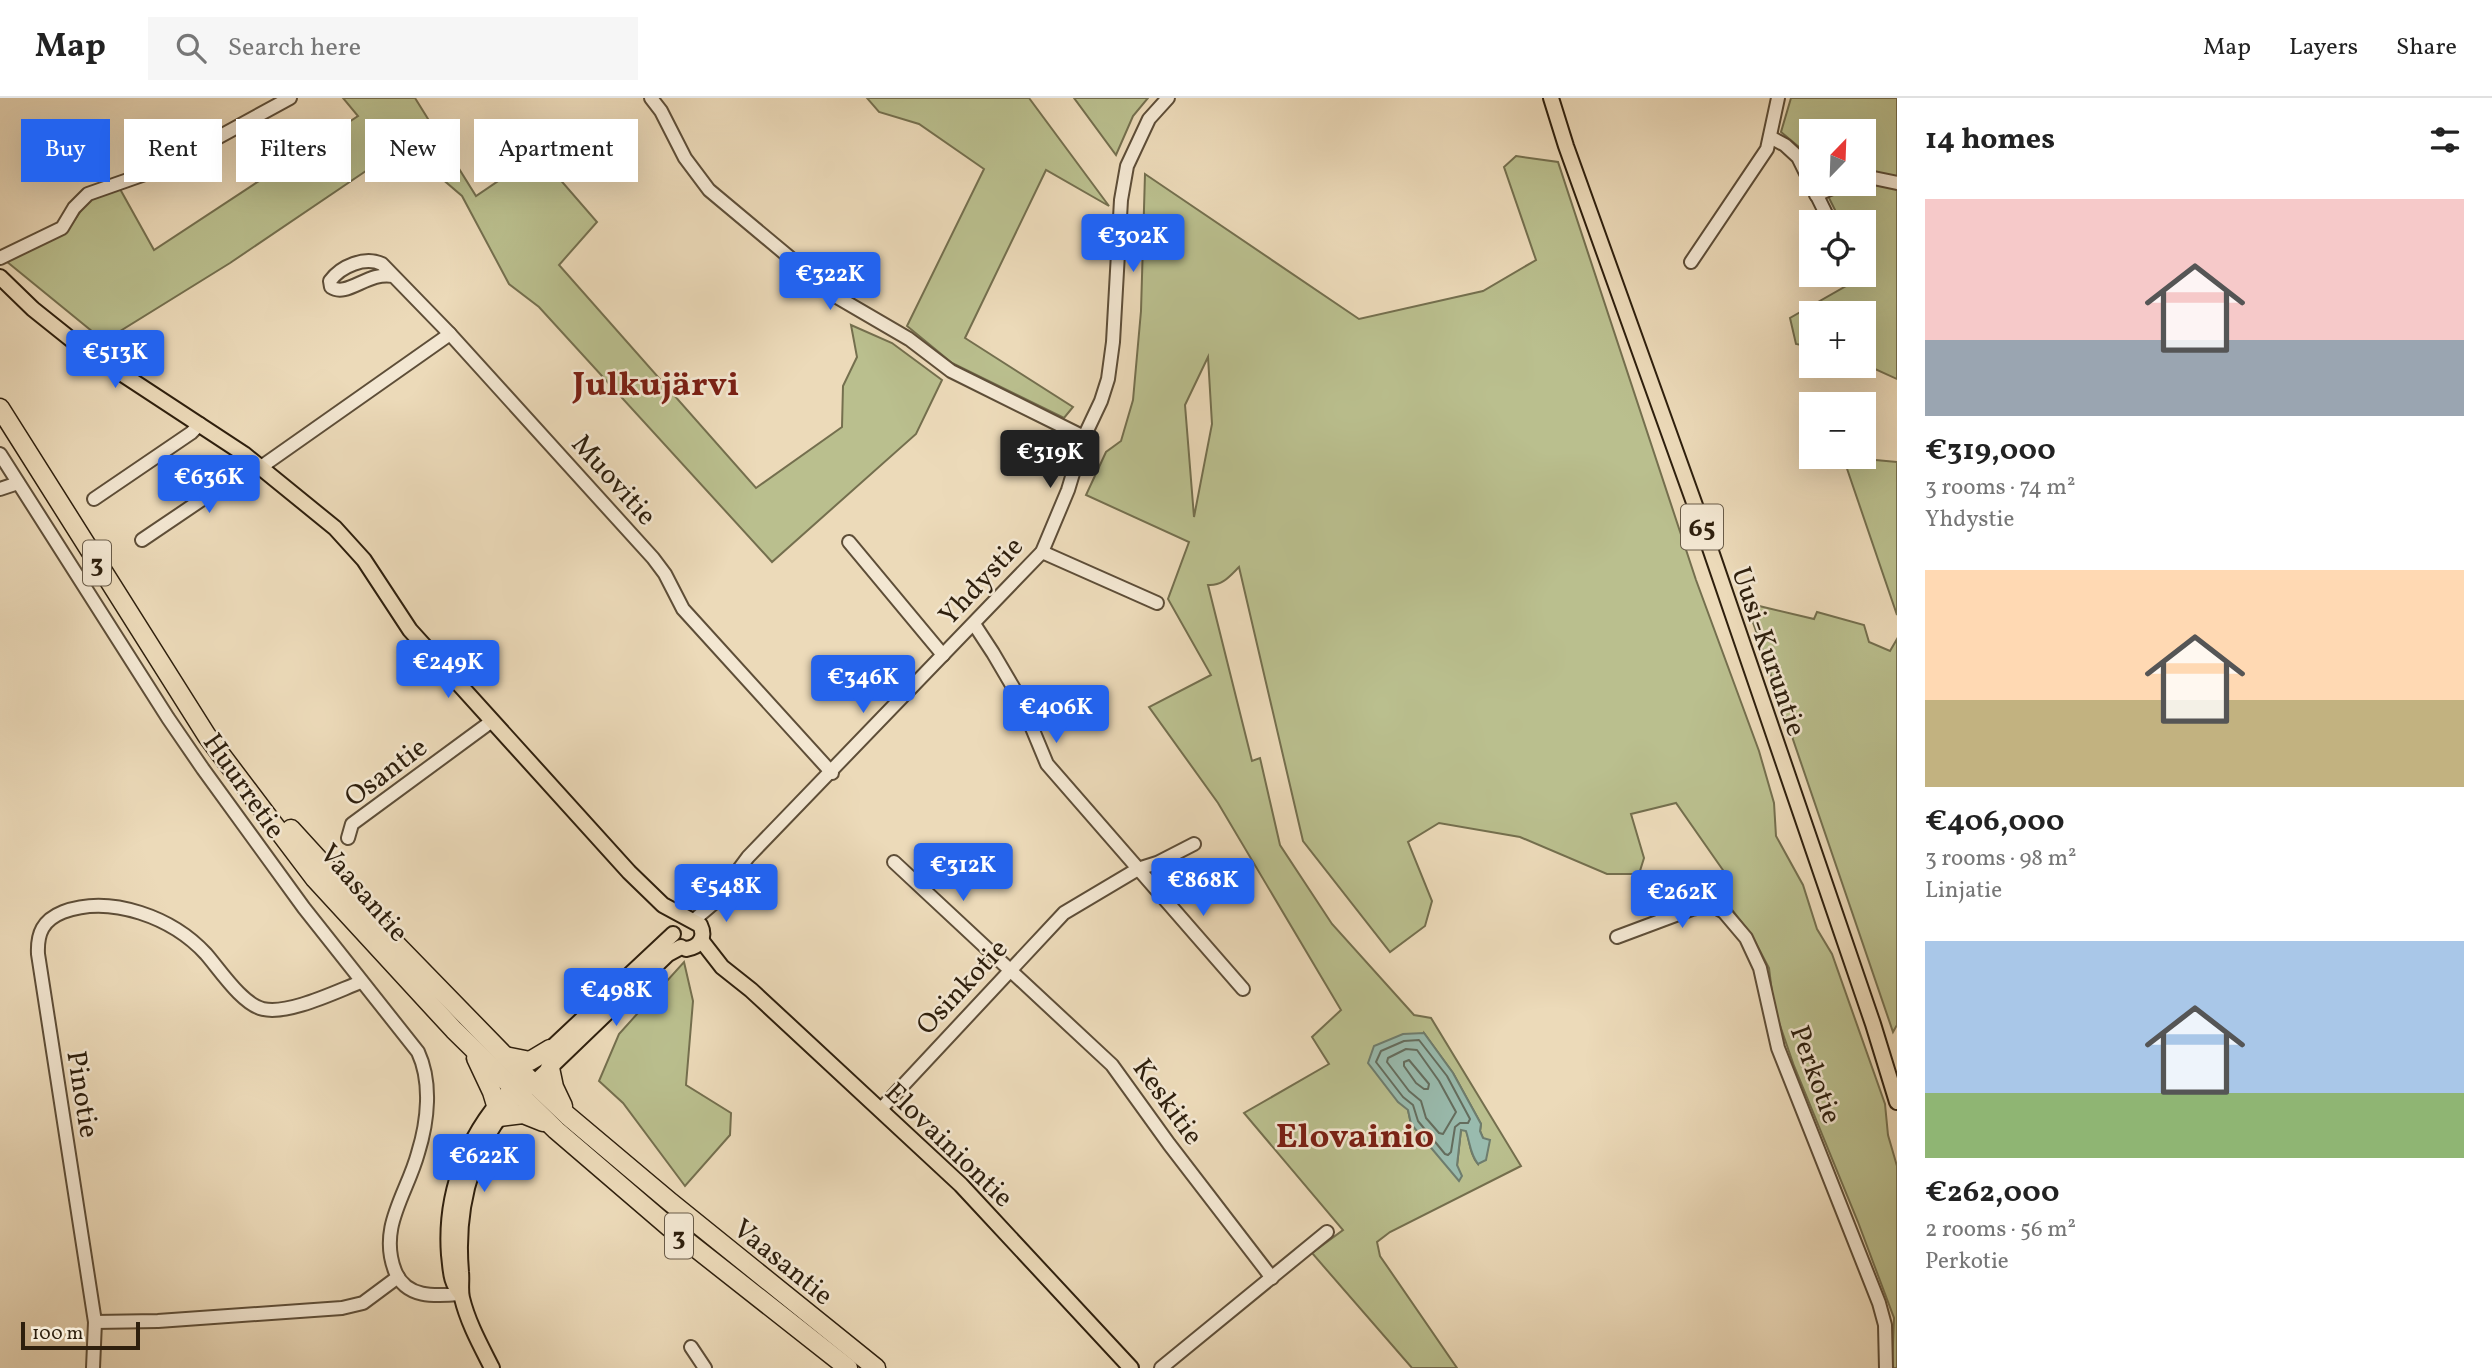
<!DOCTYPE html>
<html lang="en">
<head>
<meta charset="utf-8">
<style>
  body { margin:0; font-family:Vollkorn,serif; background:#f6f6f6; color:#222; height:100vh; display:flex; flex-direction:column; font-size:26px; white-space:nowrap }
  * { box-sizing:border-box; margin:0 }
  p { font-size:23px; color:#767676 }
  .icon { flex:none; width:38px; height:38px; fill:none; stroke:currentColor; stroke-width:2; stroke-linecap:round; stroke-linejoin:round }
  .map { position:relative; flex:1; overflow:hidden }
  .panel { display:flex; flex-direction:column; background:#fff; width:595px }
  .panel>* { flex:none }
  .banner { position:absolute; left:21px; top:21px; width:665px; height:63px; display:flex; gap:14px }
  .needle { width:46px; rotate:23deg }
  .buttons { position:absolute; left:1799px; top:21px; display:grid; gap:14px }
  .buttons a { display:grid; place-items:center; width:77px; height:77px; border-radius:0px; background:#fff; box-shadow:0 7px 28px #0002; font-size:35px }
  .scale { position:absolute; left:21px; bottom:18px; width:119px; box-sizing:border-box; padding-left:7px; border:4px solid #2e1f0d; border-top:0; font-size:19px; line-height:24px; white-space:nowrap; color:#2e1f0d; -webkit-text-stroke:5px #f3e7d2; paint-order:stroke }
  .price { position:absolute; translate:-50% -60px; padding:0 16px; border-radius:7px; background:#2563eb; color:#fff; font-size:23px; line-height:46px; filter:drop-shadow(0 2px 4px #0008) }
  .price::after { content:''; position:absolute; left:50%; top:42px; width:21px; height:16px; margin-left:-10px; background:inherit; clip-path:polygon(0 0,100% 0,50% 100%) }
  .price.active { background:#222; color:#fff }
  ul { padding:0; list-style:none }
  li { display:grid; align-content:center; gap:14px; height:371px; padding:0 28px }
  li span { display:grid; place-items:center; height:217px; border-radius:0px; color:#555 }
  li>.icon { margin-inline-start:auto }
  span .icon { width:126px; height:126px; fill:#fffc; stroke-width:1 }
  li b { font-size:30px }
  h2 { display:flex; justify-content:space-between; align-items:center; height:84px; padding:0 28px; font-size:30px }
  .chip { padding:0 24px; border-radius:0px; background:#fff; box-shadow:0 7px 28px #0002; font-size:24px; line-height:63px }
  .chip.active { background:#2563eb; color:#fff }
  header { display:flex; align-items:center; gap:42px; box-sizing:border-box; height:98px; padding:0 35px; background:#fff; border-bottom:2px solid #e0e0e0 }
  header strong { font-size:33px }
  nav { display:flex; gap:38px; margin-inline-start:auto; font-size:24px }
  .search { width:490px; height:63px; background:#f6f6f6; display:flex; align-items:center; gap:18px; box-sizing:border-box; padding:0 24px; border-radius:0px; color:#767676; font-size:26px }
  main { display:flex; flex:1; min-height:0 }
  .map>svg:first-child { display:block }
</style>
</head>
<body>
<header>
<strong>Map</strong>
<div class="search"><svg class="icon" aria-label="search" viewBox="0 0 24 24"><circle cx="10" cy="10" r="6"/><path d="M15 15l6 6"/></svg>Search here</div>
<nav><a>Map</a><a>Layers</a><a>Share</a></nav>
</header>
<main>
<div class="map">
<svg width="1897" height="1270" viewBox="0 0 1897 1270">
  <rect width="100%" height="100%" fill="#ecdab9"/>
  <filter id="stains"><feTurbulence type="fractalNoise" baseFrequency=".00286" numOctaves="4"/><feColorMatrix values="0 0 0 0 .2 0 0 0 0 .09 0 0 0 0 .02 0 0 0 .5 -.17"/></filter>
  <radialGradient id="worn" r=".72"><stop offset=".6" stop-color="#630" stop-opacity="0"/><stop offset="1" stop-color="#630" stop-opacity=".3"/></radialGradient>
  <!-- green -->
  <g fill="#babf8e" stroke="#746f4e" stroke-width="2" fill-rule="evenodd">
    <path d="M343,0H415L476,98L538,56L597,124L559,167L756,390L842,329L843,288L857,259L851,227L892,245L942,282L916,336L772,464L539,209L509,186L462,98L427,68L388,58L230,165L104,243L6,163L66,135L88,102L120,91L154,152L358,18Z"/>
    <path d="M867,0H1029L1109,108L1046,72L965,240L1073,309L1064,320L952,265L907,228L984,71L919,26L879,14Z"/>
    <path d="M1074,0H1148L1133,18L1116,57Z"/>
    <path d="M1791,0H1897V281L1864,266V215H1811V249L1796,246L1790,220L1867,176L1864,169V124H1841L1822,86H1864V33H1811V65L1806,55L1781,34Z"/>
    <path d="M1516,58L1558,64L1696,482L1759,653L1774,705L1776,738L1803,787L1817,831L1832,856L1885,1006L1888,1037L1897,1068V1270H1892L1894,1220L1858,1124L1794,968L1774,910L1769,870L1751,836L1726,804L1725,775L1676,705L1631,716L1644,760L1639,776H1607L1520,739L1439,725L1408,744L1432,803L1425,828L1390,854L1303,743L1239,469C1229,479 1222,488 1208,487L1252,663L1260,660L1280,747L1332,826L1414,917L1431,920L1521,1068L1390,1134L1377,1144L1380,1158L1457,1270H1412L1312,1155L1343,1132L1244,1015L1329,966L1312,939L1341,912L1218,705L1149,609L1211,577L1168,501L1189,444L1086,397L1106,354L1121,343L1133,302L1141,213L1145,76L1359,221L1483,193L1536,162L1504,69ZM1208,259L1212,326L1194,419L1185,307ZM1424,935L1453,975L1481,1026L1480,1033L1483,1040L1478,1066C1470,1057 1470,1044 1466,1032H1461L1457,1068L1411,1026L1408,1012Z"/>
    <path d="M1843,359L1897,364V517Z"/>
    <path d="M1745,501L1751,506L1814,521L1817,514L1864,527L1869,544L1890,553L1897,541V927L1893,934Z"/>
    <path d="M684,864L693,903L686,987L731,1015L730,1037L685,1088L623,1005L599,983L619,936Z"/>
  </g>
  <!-- water -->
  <path fill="#99bbae" stroke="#6e7d6e" stroke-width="2" d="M1424,935L1453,975L1481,1026L1480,1033L1483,1040L1490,1042L1486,1062L1478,1066C1470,1056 1470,1045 1466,1033L1461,1032L1457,1067L1462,1078L1459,1083L1411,1026L1408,1012L1398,1004L1368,965L1374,948L1403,936Z"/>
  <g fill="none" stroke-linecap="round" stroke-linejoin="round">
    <!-- shore -->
    <g stroke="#646d5e" stroke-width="2">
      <path d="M1419,942L1447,978L1470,1021L1468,1025H1460L1455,1029L1451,1054L1448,1057L1445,1056L1418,1023L1413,1007L1403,999L1376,964L1381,953L1404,943Z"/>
      <path d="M1406,951L1417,952L1439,983L1456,1014L1443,1036L1439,1035L1426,1020L1421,1003L1409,993L1387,964L1388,960Z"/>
      <path d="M1409,962L1429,986L1428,991H1424L1416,985L1404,968V964Z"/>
    </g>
    <!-- minor casing -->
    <g stroke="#5e4e38" stroke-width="16">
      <g id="minor">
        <path d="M651,0L661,13L685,60L709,92L837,199L909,241L951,273L1084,339"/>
        <path d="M1770,39L1785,47L1798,59L1830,124"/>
        <path d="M1864,78L1897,85"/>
        <path d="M1816,97L1842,86"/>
        <path d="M0,160L62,130L74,110L88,96L162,70L290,0"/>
        <path d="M1691,164L1767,51L1778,0"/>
        <path d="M393,178C368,173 347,200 331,189L330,183C341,168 365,158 382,166L450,236L653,460L665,476L683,511L832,675"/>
        <path d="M0,356L168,620L203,671L304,810L418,954C432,984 428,1023 418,1055C407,1096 378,1129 395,1173C406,1201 436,1198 461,1196"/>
        <path d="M261,369L450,236"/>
        <path d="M0,391L18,385"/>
        <path d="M94,401L191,335L200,326"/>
        <path d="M142,442L244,373L255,364"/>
        <path d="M849,444L943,557"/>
        <path d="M1042,454L1157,505"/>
        <path d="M974,526L993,555L1020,601L1047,666L1243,891"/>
        <path d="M348,740L352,726L492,623"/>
        <path d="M894,764L1112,967L1169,1046L1272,1180"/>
        <path d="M694,822L714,805L748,759L1042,454L1068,392L1084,339L1101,303L1108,281L1113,244L1121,102L1127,68L1149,21L1168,0"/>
        <path d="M1617,839L1692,811L1707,808L1715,809L1724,814L1746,840L1760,870L1778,950L1879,1205L1885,1227L1886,1270"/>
        <path d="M361,884C337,893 289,917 263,911C242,906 220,872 206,856C173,820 111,796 63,814C43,822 37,835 38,856L95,1224L158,1223L342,1210L363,1205L398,1179"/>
        <path d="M880,1012L1064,815L1138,771L1157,765L1194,746"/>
        <path d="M691,1249L705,1270"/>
        <path d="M93,1270L95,1224"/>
        <path d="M1161,1270L1327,1134"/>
      </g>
    </g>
    <!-- major casing -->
    <g stroke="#2e1f0d" stroke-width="18">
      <g id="major">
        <path d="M1551,0L1566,48L1701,424L1873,926L1897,1004"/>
        <path d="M0,179L33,211L78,247L244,356L335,430L364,462L410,532L629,774L663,807L700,827C706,839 700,849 686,851"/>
        <path d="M701,842L722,869L751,892L961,1087L1131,1270"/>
        <path d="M545,956L673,836"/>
        <path d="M461,1196C450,1184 451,1173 449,1157C444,1092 470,1028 518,984"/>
        <path d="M492,1270C481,1248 468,1225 462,1200C460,1192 462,1182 461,1174C455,1104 475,1029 533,986L668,856L681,849"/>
      </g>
    </g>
    <!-- highway casing -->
    <g stroke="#2e1f0d" stroke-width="21">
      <g id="highway">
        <path d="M0,310L207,638L315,781L454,932L556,1032L669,1129L848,1270"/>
        <path d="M291,731L395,845L505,958L568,1018L669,1103L876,1270"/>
        <path d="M505,958L530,963L550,951"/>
        <path d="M476,960L492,994L496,1007"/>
        <path d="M550,970L554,989L563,1008"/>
        <path d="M499,1019L523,1016L543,1024"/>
      </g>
    </g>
    <!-- minor -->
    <use href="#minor" stroke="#f3e7d2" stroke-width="12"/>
    <!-- major -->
    <use href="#major" stroke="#ecdab9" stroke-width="14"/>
    <!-- highway -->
    <use href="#highway" stroke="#ecdab9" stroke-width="18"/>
  </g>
  <g text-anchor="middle" stroke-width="5" stroke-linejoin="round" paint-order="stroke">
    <!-- shield labels -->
    <g fill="#f3e7d2" stroke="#695b48" stroke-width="2">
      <rect x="1681" y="406.5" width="42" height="45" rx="5"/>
      <rect x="83" y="442.5" width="28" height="45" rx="5"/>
      <rect x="665" y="1115.5" width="28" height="45" rx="5"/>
    </g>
    <g font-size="26" font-weight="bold" fill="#2e1f0d">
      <text x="1702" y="438">65</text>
      <text x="97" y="474">3</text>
      <text x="679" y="1147">3</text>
    </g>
    <!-- street labels -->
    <g font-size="28" fill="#2e1f0d" stroke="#f3e7d2">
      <text transform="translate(615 381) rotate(48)" y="10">Muovitie</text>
      <text transform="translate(980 482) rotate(-47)" y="10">Yhdystie</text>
      <text transform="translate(1770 553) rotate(71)" y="10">Uusi-Kuruntie</text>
      <text transform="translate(385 673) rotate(-37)" y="10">Osantie</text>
      <text transform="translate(245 687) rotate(55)" y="10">Huurretie</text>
      <text transform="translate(365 794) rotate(49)" y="10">Vaasantie</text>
      <text transform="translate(961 888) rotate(-47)" y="10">Osinkotie</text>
      <text transform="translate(1817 976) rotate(70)" y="10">Perkotie</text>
      <text transform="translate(84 996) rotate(81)" y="10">Pinotie</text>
      <text transform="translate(1169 1003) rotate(54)" y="10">Keskitie</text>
      <text transform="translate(950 1046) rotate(44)" y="10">Elovainiontie</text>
      <text transform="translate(784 1163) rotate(39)" y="10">Vaasantie</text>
    </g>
    <!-- district labels -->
    <g font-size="35" font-weight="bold" fill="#7a1f14" stroke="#f3e7d2">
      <text x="656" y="297">Julkujärvi</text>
      <text x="1355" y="1049">Elovainio</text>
    </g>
  </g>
  <rect width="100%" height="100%" filter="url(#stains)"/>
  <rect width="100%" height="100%" fill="url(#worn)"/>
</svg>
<div class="buttons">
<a><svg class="needle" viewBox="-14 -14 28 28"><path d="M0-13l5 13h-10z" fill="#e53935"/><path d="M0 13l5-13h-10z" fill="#767676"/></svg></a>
<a><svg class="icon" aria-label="locate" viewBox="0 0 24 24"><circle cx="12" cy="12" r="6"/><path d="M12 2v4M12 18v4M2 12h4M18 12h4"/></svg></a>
<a>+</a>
<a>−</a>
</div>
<div class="scale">100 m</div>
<b class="price" style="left:1133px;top:176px">€302K</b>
<b class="price" style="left:830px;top:214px">€322K</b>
<b class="price" style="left:115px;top:292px">€513K</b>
<b class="price active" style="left:1050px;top:392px">€319K</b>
<b class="price" style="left:209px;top:417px">€636K</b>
<b class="price" style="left:448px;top:602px">€249K</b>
<b class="price" style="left:863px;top:617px">€346K</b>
<b class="price" style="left:1056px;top:647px">€406K</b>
<b class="price" style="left:963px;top:805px">€312K</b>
<b class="price" style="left:1203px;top:820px">€868K</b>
<b class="price" style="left:726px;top:826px">€548K</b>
<b class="price" style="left:1682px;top:832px">€262K</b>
<b class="price" style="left:616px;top:930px">€498K</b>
<b class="price" style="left:484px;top:1096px">€622K</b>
<div class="banner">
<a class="chip active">Buy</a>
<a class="chip">Rent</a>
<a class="chip">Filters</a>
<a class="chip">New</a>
<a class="chip">Apartment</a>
</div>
</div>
<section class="panel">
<h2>14 homes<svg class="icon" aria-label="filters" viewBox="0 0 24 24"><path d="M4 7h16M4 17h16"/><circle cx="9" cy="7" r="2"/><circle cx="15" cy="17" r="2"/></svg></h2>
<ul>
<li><span style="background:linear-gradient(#f6c9c9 65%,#9aa5b1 0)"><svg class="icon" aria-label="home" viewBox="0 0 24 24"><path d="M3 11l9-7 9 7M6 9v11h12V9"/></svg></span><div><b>€319,000</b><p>3 rooms · 74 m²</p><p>Yhdystie</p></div></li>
<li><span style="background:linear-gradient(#ffd9b3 60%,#c2b280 0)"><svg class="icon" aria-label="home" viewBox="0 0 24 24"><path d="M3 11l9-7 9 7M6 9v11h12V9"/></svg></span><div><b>€406,000</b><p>3 rooms · 98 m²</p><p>Linjatie</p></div></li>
<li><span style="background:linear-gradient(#a9c7e8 70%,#8fb573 0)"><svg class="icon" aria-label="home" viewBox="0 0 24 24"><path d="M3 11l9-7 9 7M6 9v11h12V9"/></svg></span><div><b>€262,000</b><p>2 rooms · 56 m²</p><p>Perkotie</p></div></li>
</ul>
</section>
</main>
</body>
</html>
